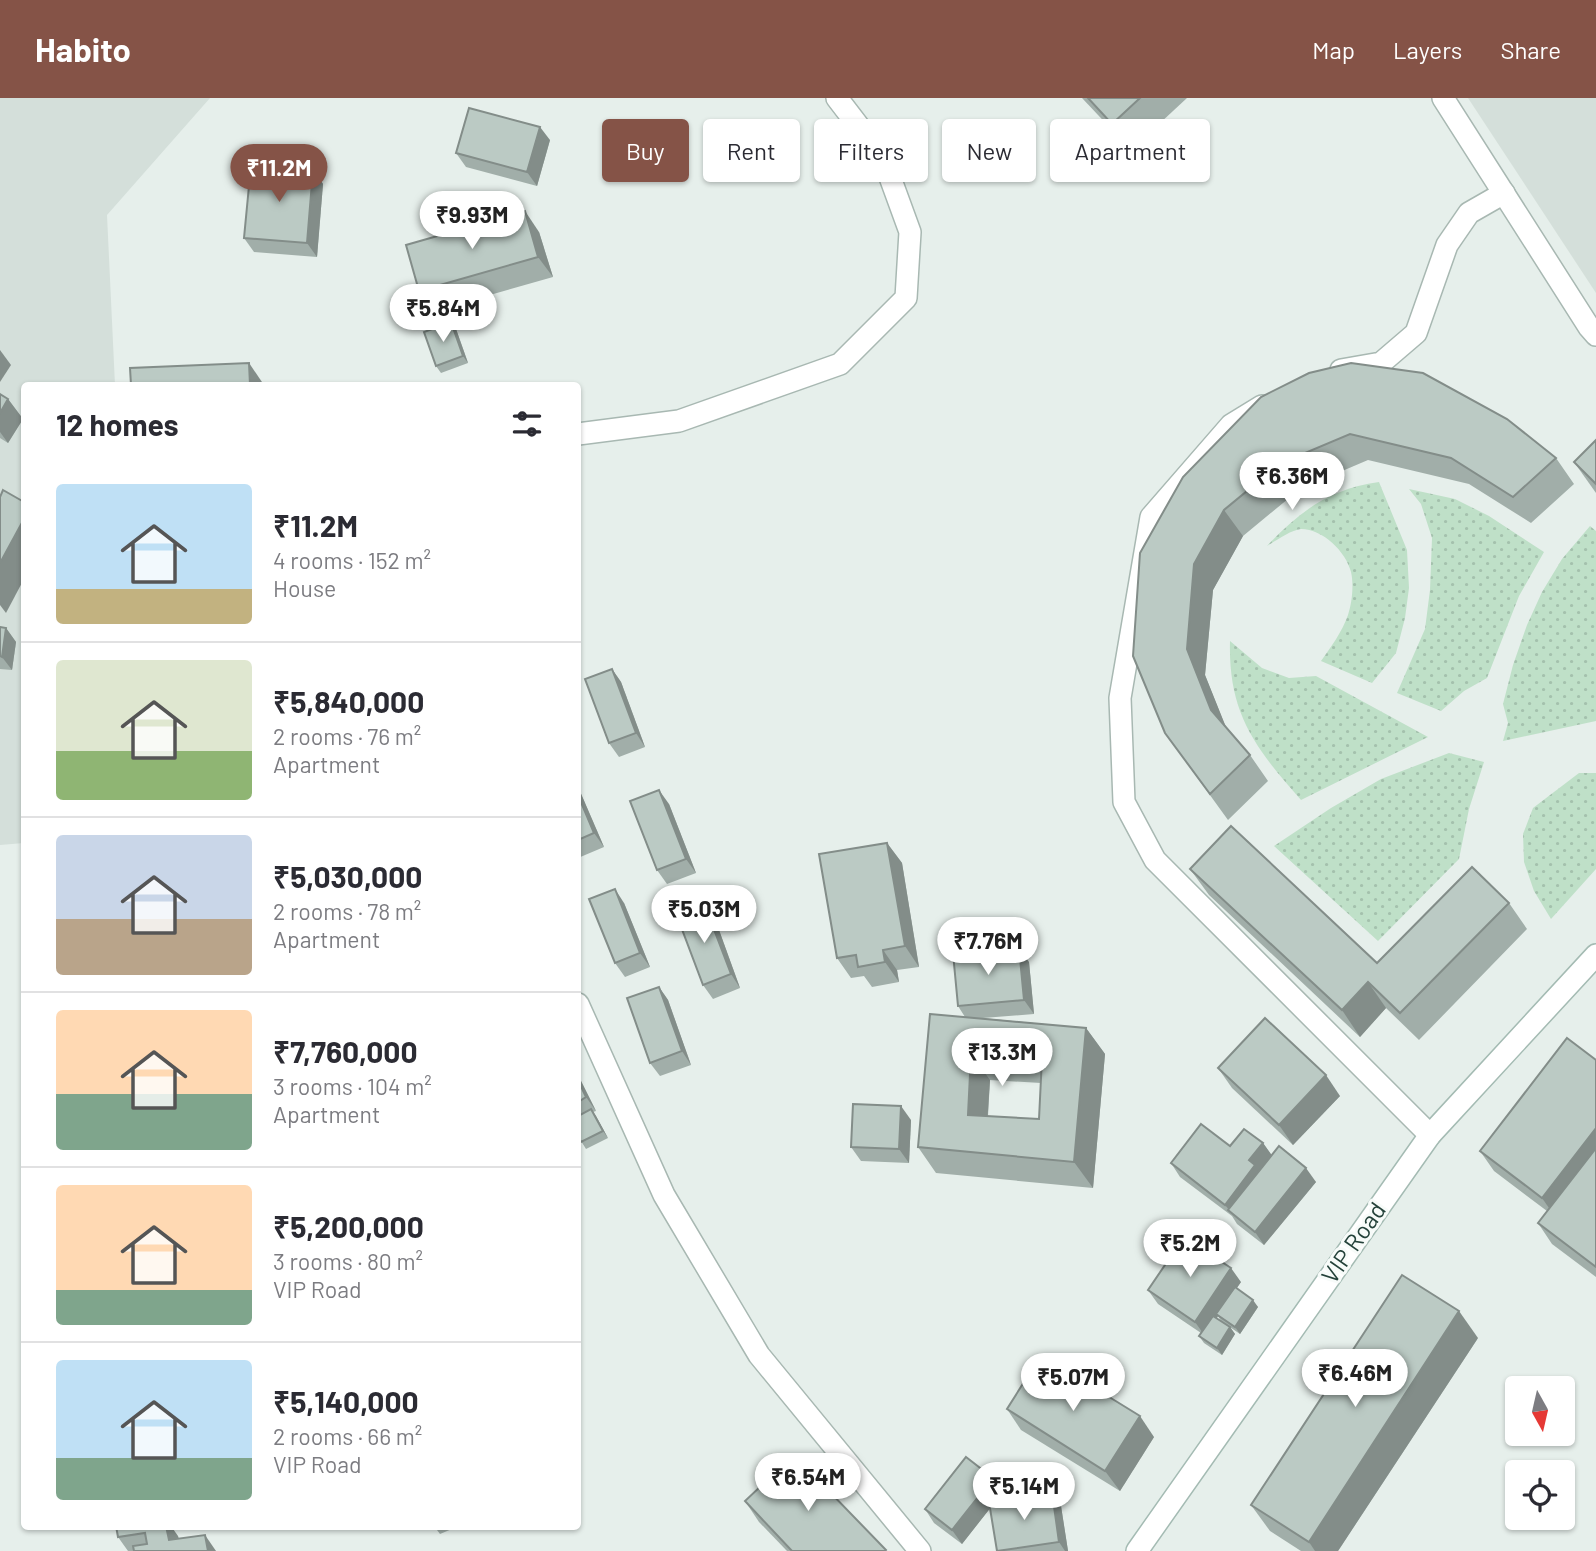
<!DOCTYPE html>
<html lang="en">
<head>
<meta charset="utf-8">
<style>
  body { margin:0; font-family:Barlow,sans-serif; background:#f7f7f7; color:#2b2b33; height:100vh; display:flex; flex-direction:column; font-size:26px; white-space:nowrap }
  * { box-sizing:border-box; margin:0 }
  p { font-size:23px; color:#7c7c81 }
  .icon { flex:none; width:38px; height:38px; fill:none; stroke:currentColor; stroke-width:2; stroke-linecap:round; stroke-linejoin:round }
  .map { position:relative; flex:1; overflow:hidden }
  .sheet { position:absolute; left:21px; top:284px; width:560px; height:1148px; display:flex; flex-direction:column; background:#fff; border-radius:7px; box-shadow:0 2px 5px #0004 }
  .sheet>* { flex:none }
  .hud { position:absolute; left:602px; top:21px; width:665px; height:63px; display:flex; gap:14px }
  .needle { width:46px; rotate:172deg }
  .buttons { position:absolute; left:1505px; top:1278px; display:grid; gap:14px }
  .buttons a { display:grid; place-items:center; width:70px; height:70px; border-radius:7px; background:#fff; box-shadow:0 2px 5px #0004; font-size:35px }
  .price { position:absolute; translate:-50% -60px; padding:0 16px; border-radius:24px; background:#fff; color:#222; font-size:23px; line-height:46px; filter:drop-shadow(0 2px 4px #0008) }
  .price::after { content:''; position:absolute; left:50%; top:42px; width:21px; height:16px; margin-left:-10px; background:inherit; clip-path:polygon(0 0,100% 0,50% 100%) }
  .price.selected { background:#855347; color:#fff }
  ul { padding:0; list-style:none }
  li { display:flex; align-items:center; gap:21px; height:175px; padding:0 35px }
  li+li { border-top:2px solid #e1e1e2 }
  li span { display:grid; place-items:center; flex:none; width:196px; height:140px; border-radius:7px; color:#555 }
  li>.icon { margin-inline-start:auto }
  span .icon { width:84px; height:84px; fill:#fffc; stroke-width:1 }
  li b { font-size:30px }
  h2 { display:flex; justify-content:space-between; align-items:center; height:84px; padding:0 35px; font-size:30px }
  .chip { padding:0 24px; border-radius:7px; background:#fff; box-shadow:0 2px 5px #0004; font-size:24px; line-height:63px }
  .chip.selected { background:#855347; color:#fff }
  header { display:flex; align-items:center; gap:42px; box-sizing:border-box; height:98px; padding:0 35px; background:#855347; color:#fff }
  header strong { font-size:33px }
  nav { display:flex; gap:38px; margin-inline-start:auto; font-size:24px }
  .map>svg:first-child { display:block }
</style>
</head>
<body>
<header>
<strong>Habito</strong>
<nav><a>Map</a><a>Layers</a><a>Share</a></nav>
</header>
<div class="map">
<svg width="1596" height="1453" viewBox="0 0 1596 1453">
  <defs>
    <pattern id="grass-dots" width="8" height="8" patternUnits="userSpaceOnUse" patternTransform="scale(1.75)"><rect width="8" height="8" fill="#bfe0c8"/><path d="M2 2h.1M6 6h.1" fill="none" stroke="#a4c1ad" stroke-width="1.8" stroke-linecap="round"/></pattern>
  </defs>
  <rect width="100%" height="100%" fill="#e6efeb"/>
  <!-- built -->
  <g fill="#d4dfda">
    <path d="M0,0H210L107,117L115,287H24V745L0,747Z"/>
    <path d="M1468,0H1596V195Z"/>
  </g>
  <!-- grass -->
  <g fill="url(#grass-dots)">
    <path d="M1379,384L1407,452L1409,490L1405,520L1396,555L1372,585L1321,563C1331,549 1342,534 1348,517C1352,505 1354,487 1351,474C1346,454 1323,431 1301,431C1291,432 1277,442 1267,448C1301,412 1330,391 1379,384Z"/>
    <path d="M1409,391L1455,401L1489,418L1544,454L1519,498L1487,580L1464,593L1441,613L1397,595L1425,531L1430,492L1432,440L1421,406Z"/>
    <path d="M1590,428L1596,433V623L1503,643L1508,625L1503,606L1513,567L1527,527L1542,494L1562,461Z"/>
    <path d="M1230,543L1262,570L1289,580L1316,578L1428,639L1301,702C1255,650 1228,615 1230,543Z"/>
    <path d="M1449,655L1484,664L1469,711L1459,761L1378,843L1274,748L1331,710L1381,681Z"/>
    <path d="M1579,675H1596V771L1551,821L1534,793L1524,764L1523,736L1533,710Z"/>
  </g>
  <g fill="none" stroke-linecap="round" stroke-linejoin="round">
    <!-- minor casing -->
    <g stroke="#a8b8b2" stroke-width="24">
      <g id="minor">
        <path d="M1443,0L1589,229L1596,237"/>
        <path d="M1341,272L1381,265L1416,235L1447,147L1469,115L1504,95"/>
        <path d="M1262,308L1231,327L1151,419L1120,600L1124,704L1155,762L1430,1037"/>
        <path d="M578,336L679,323L840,266L906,200L910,134L883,60L837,0"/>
        <path d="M578,906L664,1097L759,1257L920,1453"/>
      </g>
    </g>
    <!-- secondary casing -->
    <g stroke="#a4bbb3" stroke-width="24">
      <path id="secondary" d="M1137,1453L1430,1037L1596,857"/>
    </g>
    <!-- minor -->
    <use href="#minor" stroke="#fff" stroke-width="21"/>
    <!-- secondary -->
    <use href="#secondary" stroke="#fff" stroke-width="21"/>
  </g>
  <!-- wall -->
  <g fill="#a1aea9" fill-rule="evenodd">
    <path d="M1082,0H1187L1131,52Z"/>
    <path d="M550,42L537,88L466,69L456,55Z"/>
    <path d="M313,72L323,86L317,159L254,154L244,140Z"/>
    <path d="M539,134L553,179L434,213L419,193Z"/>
    <path d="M456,231L468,265L441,275L436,268Z"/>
    <path d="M0,296L8,301L23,321L8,345L0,340Z"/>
    <path d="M1261,299L1556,360L1574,386L1531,425L1469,386L1368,362L1300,391L1243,438L1213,492L1205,577L1226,630L1250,657L1268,683L1228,722L1165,635L1133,558Z"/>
    <path d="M1596,342V395L1574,364Z"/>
    <path d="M0,529L6,530L16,544L12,572L0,571Z"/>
    <path d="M612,571L621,584L645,649L619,659L609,645Z"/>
    <path d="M578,689L604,749L578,760Z"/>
    <path d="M669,706L696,775L667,786L657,772Z"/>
    <path d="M887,745L902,765L919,869L897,872L899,884L872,889L864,878L851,880L837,860Z"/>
    <path d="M1190,771L1377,865L1509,805L1527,831L1419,942L1386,910L1360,939L1209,797Z"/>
    <path d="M624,805L650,869L625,879L615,865Z"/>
    <path d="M705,808L715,821L740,890L713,901L703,887Z"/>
    <path d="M1029,864L1034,916L983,920L1086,930L1105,956L1093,1090L936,1075L918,1049L965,919L958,908ZM990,982L1041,985L1039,1021L988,1018Z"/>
    <path d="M659,889L668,902L691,967L660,978L650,965Z"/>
    <path d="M1596,962V1179L1552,1146L1538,1125L1547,1113L1494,1073L1480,1053Z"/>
    <path d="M1218,970L1340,998L1293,1047L1232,990Z"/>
    <path d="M578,977L596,1013L593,1014L608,1040L586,1051L578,1038Z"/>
    <path d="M911,1022L909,1065L861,1063L851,1049Z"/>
    <path d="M1263,1045L1272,1058L1316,1084L1264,1147L1237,1126L1232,1118L1180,1079L1171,1065L1230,1048Z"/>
    <path d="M1241,1184L1236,1191L1258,1209L1240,1236L1221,1223L1218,1218L1217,1220L1230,1229L1235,1236L1222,1257L1204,1245L1199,1238L1201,1235L1158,1206L1148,1192Z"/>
    <path d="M1478,1240L1338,1453H1301L1270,1433L1251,1407Z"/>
    <path d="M1007,1311L1154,1339L1120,1393L1021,1332Z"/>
    <path d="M794,1357L886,1453H787L759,1424L745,1403Z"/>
    <path d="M1003,1394L996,1403L1052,1394L1061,1408L1068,1453H997L990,1410L962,1446L934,1425L925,1411Z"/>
    <path d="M116,1428L178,1438L179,1441L216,1453H128L118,1439Z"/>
    <path d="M434,1428H459L440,1436Z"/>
  </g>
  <!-- shaded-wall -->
  <g fill="#838d89">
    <path d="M540,29L550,42L537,88L527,74Z"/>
    <path d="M313,72L323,86L317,159L307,145Z"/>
    <path d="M525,113L539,134L553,179L538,159Z"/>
    <path d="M451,224L456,231L468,265L463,258Z"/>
    <path d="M0,252L11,267L0,284Z"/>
    <path d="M249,265L264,287H250Z"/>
    <path d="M8,301L23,321L8,345L0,334V315Z"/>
    <path d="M1224,412L1243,438L1213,492L1205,577L1230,639L1211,612L1187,551L1194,466Z"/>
    <path d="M24,421V481L6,515L0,507V465Z"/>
    <path d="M6,530L16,544L12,572L2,559Z"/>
    <path d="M612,571L621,584L645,649L636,635Z"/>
    <path d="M578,689L579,691L604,749L594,735L578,697Z"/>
    <path d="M659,692L669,706L696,775L686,761Z"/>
    <path d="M887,745L902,765L919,869L905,848Z"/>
    <path d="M615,791L624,805L650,869L640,855Z"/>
    <path d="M705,808L715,821L740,890L731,876Z"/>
    <path d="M1019,850L1029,864L1034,916L1024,902Z"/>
    <path d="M883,852L897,872L899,884L885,864Z"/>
    <path d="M1368,884L1386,910L1360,939L1342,912Z"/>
    <path d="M659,889L668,902L691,967L682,953Z"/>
    <path d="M1086,930L1105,956L1093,1090L1074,1064Z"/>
    <path d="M971,956L990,982L986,1043L968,1017Z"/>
    <path d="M578,977L596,1013L586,999L578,982Z"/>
    <path d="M1326,977L1340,998L1293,1047L1279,1027Z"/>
    <path d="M901,1008L911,1022L909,1065L899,1051Z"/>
    <path d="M591,1011L596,1018L608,1040L603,1033Z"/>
    <path d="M1596,1030V1069L1556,1120L1542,1100Z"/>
    <path d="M1263,1045L1273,1059L1231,1114L1225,1107L1249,1062Z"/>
    <path d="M1306,1070L1316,1084L1264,1147L1255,1134Z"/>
    <path d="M1231,1170L1241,1184L1218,1217L1216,1216L1218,1218L1205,1238L1195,1224Z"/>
    <path d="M1253,1202L1258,1209L1240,1236L1235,1229Z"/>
    <path d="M1459,1213L1478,1240L1338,1453H1315L1309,1444Z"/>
    <path d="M1230,1229L1235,1236L1222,1257L1217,1250Z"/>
    <path d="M1140,1318L1154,1339L1120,1393L1105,1373Z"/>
    <path d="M993,1380L1003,1394L962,1446L952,1432Z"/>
    <path d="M1052,1394L1061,1408L1068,1453H1065L1059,1444Z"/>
    <path d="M166,1428H171L178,1438L181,1453L169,1442Z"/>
    <path d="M205,1437L216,1453H208Z"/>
  </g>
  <!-- building -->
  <g fill="#bbcac4" stroke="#838d89" stroke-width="2" fill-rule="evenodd">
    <path d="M1088,0H1140L1112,26Z"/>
    <path d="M469,10L540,29L527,74L456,55Z"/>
    <path d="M251,67L313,72L307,145L244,140Z"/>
    <path d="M525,113L538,159L419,193L406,147Z"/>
    <path d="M451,224L463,258L436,268L424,234Z"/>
    <path d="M249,265L250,287H131L130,270Z"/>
    <path d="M1351,265L1423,275L1507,321L1556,360L1513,399L1451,360L1350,336L1281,365L1224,412L1194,466L1187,551L1211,612L1250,657L1210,696L1165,635L1133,558L1140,455L1183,379L1261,299L1309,275Z"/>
    <path d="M0,296L8,301L0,315Z"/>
    <path d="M1596,342V386L1574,364Z"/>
    <path d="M3,392L24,404V421L0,465V399Z"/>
    <path d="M0,529L6,530L2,559L0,558Z"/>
    <path d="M612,571L636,635L609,645L585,581Z"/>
    <path d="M659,692L686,761L657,772L630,703Z"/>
    <path d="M578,697L594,735L578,742Z"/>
    <path d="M1231,728L1377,865L1472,769L1509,805L1400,915L1368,884L1342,912L1190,771Z"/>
    <path d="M887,745L905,848L883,852L885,864L858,869L856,857L837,860L819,756Z"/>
    <path d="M615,791L640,855L615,865L589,801Z"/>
    <path d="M705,808L731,876L703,887L677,818Z"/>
    <path d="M1019,850L1024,902L958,908L953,855Z"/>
    <path d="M659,889L682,953L650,965L627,900Z"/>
    <path d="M930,916L1086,930L1074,1064L918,1049ZM971,956L1042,960L1039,1021L968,1017Z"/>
    <path d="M1265,920L1326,977L1279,1027L1218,970Z"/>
    <path d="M1567,940L1596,962V1030L1542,1100L1480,1053Z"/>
    <path d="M578,982L586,999L578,1004Z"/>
    <path d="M853,1006L901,1008L899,1051L851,1049Z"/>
    <path d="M591,1011L603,1033L581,1044L578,1038V1018Z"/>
    <path d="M1201,1026L1230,1048L1244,1031L1263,1045L1249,1062L1255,1067L1225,1107L1171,1065Z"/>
    <path d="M1279,1048L1306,1070L1255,1134L1228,1112Z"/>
    <path d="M1596,1050V1169L1538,1125Z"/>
    <path d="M1184,1139L1231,1170L1195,1224L1148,1192Z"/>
    <path d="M1402,1177L1459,1213L1309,1444L1251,1407Z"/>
    <path d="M1235,1189L1253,1202L1235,1229L1216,1216Z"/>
    <path d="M1213,1218L1230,1229L1217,1250L1199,1238Z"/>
    <path d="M1041,1257L1140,1318L1105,1373L1007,1311Z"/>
    <path d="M794,1357L886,1452L885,1453H792L745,1403Z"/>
    <path d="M966,1359L993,1380L952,1432L925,1411Z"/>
    <path d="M1052,1394L1059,1444L997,1453L989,1404Z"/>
    <path d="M116,1428H166L169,1442L205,1437L208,1453H134L133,1448L147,1446L145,1435L118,1439Z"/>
  </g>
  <g text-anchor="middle" stroke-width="6" stroke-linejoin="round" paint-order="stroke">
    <!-- street labels -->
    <g font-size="24" fill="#24423a" stroke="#f7fbf9">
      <text transform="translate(1354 1145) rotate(-55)" y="8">VIP Road</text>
    </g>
  </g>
</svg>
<div class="buttons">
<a><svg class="needle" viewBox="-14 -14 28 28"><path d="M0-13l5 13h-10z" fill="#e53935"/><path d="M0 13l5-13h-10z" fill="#7c7c81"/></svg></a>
<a><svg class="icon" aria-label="locate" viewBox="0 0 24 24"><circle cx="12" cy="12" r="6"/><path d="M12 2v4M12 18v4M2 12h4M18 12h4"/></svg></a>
</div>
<b class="price selected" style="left:279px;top:106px">₹11.2M</b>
<b class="price" style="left:472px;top:153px">₹9.93M</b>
<b class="price" style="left:443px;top:246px">₹5.84M</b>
<b class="price" style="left:1292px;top:414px">₹6.36M</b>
<b class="price" style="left:704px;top:847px">₹5.03M</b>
<b class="price" style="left:988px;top:879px">₹7.76M</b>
<b class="price" style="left:1002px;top:990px">₹13.3M</b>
<b class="price" style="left:1190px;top:1181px">₹5.2M</b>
<b class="price" style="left:1355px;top:1311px">₹6.46M</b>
<b class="price" style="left:1073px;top:1315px">₹5.07M</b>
<b class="price" style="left:808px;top:1415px">₹6.54M</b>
<b class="price" style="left:1024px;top:1424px">₹5.14M</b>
<div class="hud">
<a class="chip selected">Buy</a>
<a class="chip">Rent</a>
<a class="chip">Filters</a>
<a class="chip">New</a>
<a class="chip">Apartment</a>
</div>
<section class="sheet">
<h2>12 homes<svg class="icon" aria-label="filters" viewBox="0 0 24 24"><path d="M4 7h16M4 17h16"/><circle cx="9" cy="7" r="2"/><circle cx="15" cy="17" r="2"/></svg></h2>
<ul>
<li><span style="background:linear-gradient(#bfe0f5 75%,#c2b280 0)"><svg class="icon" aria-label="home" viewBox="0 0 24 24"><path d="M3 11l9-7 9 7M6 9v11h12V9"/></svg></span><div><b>₹11.2M</b><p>4 rooms · 152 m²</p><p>House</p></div></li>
<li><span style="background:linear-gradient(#dfe7d0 65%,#8fb573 0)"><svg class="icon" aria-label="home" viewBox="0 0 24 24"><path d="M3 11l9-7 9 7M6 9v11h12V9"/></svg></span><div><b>₹5,840,000</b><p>2 rooms · 76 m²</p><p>Apartment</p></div></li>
<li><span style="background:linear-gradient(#c9d6e8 60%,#b9a48a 0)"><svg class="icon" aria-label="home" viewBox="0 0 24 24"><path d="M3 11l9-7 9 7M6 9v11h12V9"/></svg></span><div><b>₹5,030,000</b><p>2 rooms · 78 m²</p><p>Apartment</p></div></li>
<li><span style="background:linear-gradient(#ffd9b3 60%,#7fa58c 0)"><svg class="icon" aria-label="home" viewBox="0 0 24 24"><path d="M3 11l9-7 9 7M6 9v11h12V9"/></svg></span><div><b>₹7,760,000</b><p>3 rooms · 104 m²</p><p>Apartment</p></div></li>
<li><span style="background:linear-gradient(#ffd9b3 75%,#7fa58c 0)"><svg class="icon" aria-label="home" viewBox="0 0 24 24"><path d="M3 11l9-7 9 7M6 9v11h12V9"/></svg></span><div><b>₹5,200,000</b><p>3 rooms · 80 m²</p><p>VIP Road</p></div></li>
<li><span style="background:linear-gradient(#bfe0f5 70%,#7fa58c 0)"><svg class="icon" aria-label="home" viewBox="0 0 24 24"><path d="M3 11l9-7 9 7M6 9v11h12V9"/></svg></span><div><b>₹5,140,000</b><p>2 rooms · 66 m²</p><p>VIP Road</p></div></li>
</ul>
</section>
</div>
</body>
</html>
